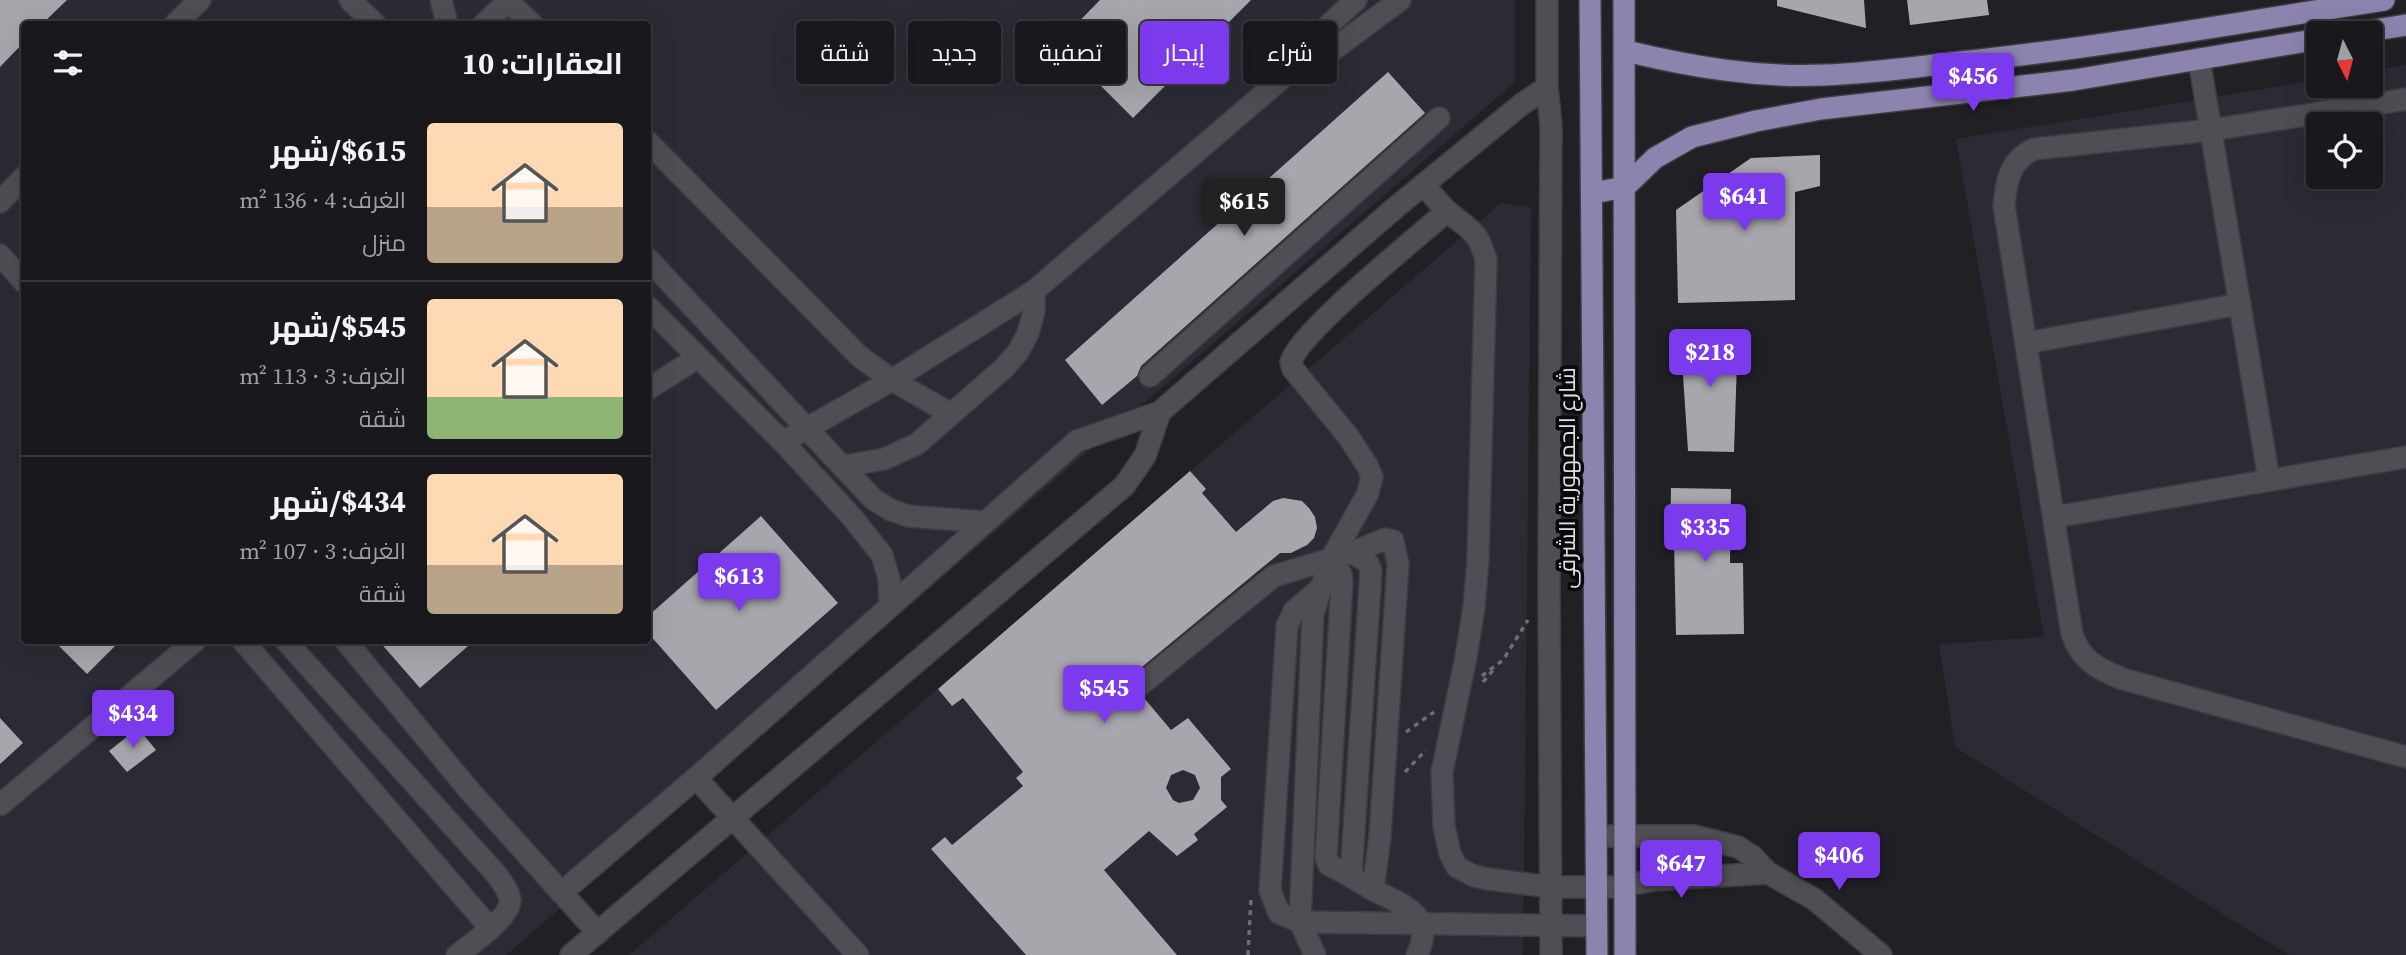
<!DOCTYPE html>
<html lang="ar">
<head>
<meta charset="utf-8">
<style>
  body { margin:0; font-family:"Source Serif 4",Cairo,serif; background:#222125; color:#f1f3f6; direction:rtl; height:100vh; display:flex; flex-direction:column; font-size:26px; white-space:nowrap }
  * { box-sizing:border-box; margin:0 }
  p { font-size:23px; color:#9fa0a3 }
  .icon { flex:none; width:38px; height:38px; fill:none; stroke:currentColor; stroke-width:2; stroke-linecap:round; stroke-linejoin:round }
  .map { position:relative; flex:1; overflow:hidden; direction:ltr }
  .drawer { position:absolute; left:21px; top:21px; width:630px; height:623px; display:flex; flex-direction:column; background:#19181c; border-radius:7px; box-shadow:0 7px 28px #0002,0 0 0 2px #37373b; direction:rtl }
  .drawer>* { flex:none }
  .hud { position:absolute; left:672px; top:21px; width:665px; height:63px; direction:rtl; display:flex; gap:14px }
  .needle { width:46px; rotate:174deg }
  .buttons { position:absolute; left:2306px; top:21px; display:grid; gap:14px }
  .buttons a { display:grid; place-items:center; width:77px; height:77px; border-radius:7px; background:#19181c; box-shadow:0 7px 28px #0002,0 0 0 2px #37373b; font-size:35px }
  .price { position:absolute; translate:-50% -60px; padding:0 16px; border-radius:7px; background:#7c3aed; color:#fff; font-size:23px; line-height:46px; filter:drop-shadow(0 2px 4px #0008) }
  .price::after { content:''; position:absolute; left:50%; top:42px; width:21px; height:16px; margin-left:-10px; background:inherit; clip-path:polygon(0 0,100% 0,50% 100%) }
  .price.current { background:#222; color:#fff }
  ul { padding:0; list-style:none }
  li { display:flex; align-items:center; gap:21px; height:175px; padding:0 28px }
  li+li { border-top:2px solid #37373b }
  li span { display:grid; place-items:center; flex:none; width:196px; height:140px; border-radius:7px; color:#555 }
  li>.icon { margin-inline-start:auto }
  span .icon { width:84px; height:84px; fill:#fffc; stroke-width:1 }
  li b { font-size:30px }
  h2 { display:flex; justify-content:space-between; align-items:center; height:84px; padding:0 28px; font-size:30px }
  .tag { padding:0 24px; border-radius:7px; background:#19181c; box-shadow:0 7px 28px #0002,0 0 0 2px #37373b; font-size:24px; line-height:63px }
  .tag.current { background:#7c3aed; color:#fff }
  .map>svg:first-child { display:block }
</style>
</head>
<body>
<div class="map">
<svg width="2406" height="955" viewBox="0 0 2406 955">
  <rect width="100%" height="100%" fill="#212025"/>
  <!-- built -->
  <g fill="#2c2b35" fill-rule="evenodd">
    <path d="M0,0H1515V82L506,955H0ZM24,24H648V640H24Z"/>
    <path d="M2406,65V955H2289L1955,747L1939,644L2044,637L1956,139L2319,80V86H2371V71ZM2319,124H2371V177H2319Z"/>
    <path d="M1501,203L1531,207L1523,955H629Z"/>
  </g>
  <!-- building -->
  <g fill="#a6a6ac" fill-rule="evenodd">
    <path d="M0,0H67L42,24H24V42L0,67Z"/>
    <path d="M1100,0H1251L1133,118L1058,43Z"/>
    <path d="M1777,0H1864L1866,28L1777,6Z"/>
    <path d="M1907,0H1987L1989,15L1910,25Z"/>
    <path d="M1388,72L1425,113L1141,366L1137,376L1102,405L1065,360Z"/>
    <path d="M1820,155V186L1795,192V300L1678,303L1676,210L1751,158Z"/>
    <path d="M1680,330L1738,331L1734,452L1688,451Z"/>
    <path d="M1190,471L1206,489L1202,493L1236,532L1273,501L1283,498L1302,501L1309,508L1315,517L1317,528L1314,538L1307,545L1291,553H1280L1131,676L1127,682L1129,695L1135,698H1144L1171,730L1188,718L1231,769L1221,777V800L1227,807L1194,834L1198,840L1177,856L1149,831L1104,870L1177,955H1026L931,849L945,837L952,845L1023,786L1016,778L1023,772L963,698L952,706L938,689ZM1183,770L1195,775L1200,788L1193,800L1179,803L1173,800L1166,788L1171,775Z"/>
    <path d="M1671,488L1731,489L1730,563H1743L1744,634L1676,635L1674,541H1670Z"/>
    <path d="M761,516L838,603L716,710L648,633V616Z"/>
    <path d="M53,640H121L87,674Z"/>
    <path d="M378,640H475L420,688Z"/>
    <path d="M0,718L23,743L0,764Z"/>
    <path d="M138,728L156,750L127,772L109,751Z"/>
  </g>
  <g fill="none" stroke-linecap="round" stroke-linejoin="round">
    <!-- minor casing -->
    <g stroke="#3d3d41" stroke-width="24">
      <g id="minor">
        <path d="M350,0L375,24"/>
        <path d="M441,0L447,24"/>
        <path d="M1547,0V87L1551,125L1549,589L1551,955"/>
        <path d="M508,1L532,24"/>
        <path d="M175,24L200,0"/>
        <path d="M484,24L509,0"/>
        <path d="M2199,59L2269,480"/>
        <path d="M1302,61L1330,52L1400,0"/>
        <path d="M2406,99L2211,130L2034,149C2010,160 2006,181 2004,206L2072,634C2081,661 2098,669 2123,679L2406,757"/>
        <path d="M648,142L859,356L892,380L951,414"/>
        <path d="M1423,185C1431,193 1438,202 1446,210C1468,230 1477,227 1486,260L1478,560L1474,607L1466,657L1442,772L1444,826L1450,854L1457,867L1474,876L1488,879L1551,887H1616L1656,880L1768,873"/>
        <path d="M0,202L24,177"/>
        <path d="M0,255L24,282"/>
        <path d="M648,259L873,499L891,510L908,516L985,522"/>
        <path d="M648,307L783,442L851,516L882,555L889,579L890,606"/>
        <path d="M2026,343L2240,304"/>
        <path d="M1150,376L1439,118"/>
        <path d="M648,389L697,358"/>
        <path d="M783,442L892,380L1034,291L1302,61L1320,33L1356,0"/>
        <path d="M844,466L884,459L917,444L1004,368L1018,352L1028,333L1034,312V291"/>
        <path d="M2054,517L2406,457"/>
        <path d="M1351,553L1385,539L1393,541L1398,564L1380,836L1373,890"/>
        <path d="M1330,561L1341,574L1342,582L1326,857L1329,865C1344,872 1358,881 1372,889C1400,904 1437,914 1417,955"/>
        <path d="M1321,588L1294,611L1287,626L1270,891L1279,913L1300,922L1597,926"/>
        <path d="M242,640L490,928"/>
        <path d="M285,640L497,875C502,883 509,890 510,900C511,917 470,945 457,955"/>
        <path d="M345,640L469,790L598,933"/>
        <path d="M1139,686L1274,576L1351,553C1361,558 1369,560 1371,571L1351,875"/>
        <path d="M696,778L858,955"/>
        <path d="M0,805L196,640"/>
        <path d="M1596,836H1694L1738,847L1752,856L1768,873L1814,899L1881,955"/>
        <path d="M561,893L696,778L1077,441L1160,412L1395,208L1522,104L1547,87"/>
        <path d="M571,955L1124,486L1145,456L1160,412"/>
        <path d="M1315,955L1300,922L1313,613L1330,561L1367,495L1372,477L1368,467L1348,436L1293,369L1291,362C1298,333 1418,237 1447,211"/>
      </g>
    </g>
    <!-- major casing -->
    <g stroke="#3d3d41" stroke-width="24">
      <g id="major">
        <path d="M1590,0L1597,955"/>
        <path d="M1624,0L1625,955"/>
        <path d="M2355,33L2406,25"/>
        <path d="M1626,51C1692,67 1757,78 1825,75C1877,73 1928,65 1979,60C2115,45 2249,21 2384,0"/>
        <path d="M1593,193L1625,187L1655,158L1692,137L1756,121L1821,109L2074,80L2319,39"/>
      </g>
    </g>
    <!-- path -->
    <g stroke="#6e6d72" stroke-width="3.5" stroke-dasharray="5 5" stroke-linecap="butt">
      <path d="M1482,676L1503,660L1528,620"/>
      <path d="M1483,682L1496,667"/>
      <path d="M1406,732L1434,712"/>
      <path d="M1405,772L1426,750"/>
      <path d="M1248,955L1251,898"/>
    </g>
    <!-- minor -->
    <use href="#minor" stroke="#4f4e54" stroke-width="21"/>
    <!-- major -->
    <use href="#major" stroke="#8c83af" stroke-width="21"/>
  </g>
  <g text-anchor="middle" stroke-width="7" stroke-linejoin="round" paint-order="stroke">
    <!-- street labels -->
    <g font-size="23" fill="#dfdfe2" stroke="#0a0a0c">
      <text transform="translate(1567 478) rotate(-90)" y="8">شارع الجمهورية الشرقى</text>
    </g>
  </g>
</svg>
<div class="buttons">
<a><svg class="needle" viewBox="-14 -14 28 28"><path d="M0-13l5 13h-10z" fill="#e53935"/><path d="M0 13l5-13h-10z" fill="#9fa0a3"/></svg></a>
<a><svg class="icon" aria-label="locate" viewBox="0 0 24 24"><circle cx="12" cy="12" r="6"/><path d="M12 2v4M12 18v4M2 12h4M18 12h4"/></svg></a>
</div>
<b class="price" style="left:1973px;top:113px">$456</b>
<b class="price" style="left:1744px;top:233px">$641</b>
<b class="price current" style="left:1244px;top:238px">$615</b>
<b class="price" style="left:1710px;top:389px">$218</b>
<b class="price" style="left:1705px;top:564px">$335</b>
<b class="price" style="left:739px;top:613px">$613</b>
<b class="price" style="left:1104px;top:725px">$545</b>
<b class="price" style="left:133px;top:750px">$434</b>
<b class="price" style="left:1839px;top:892px">$406</b>
<b class="price" style="left:1681px;top:900px">$647</b>
<div class="hud">
<a class="tag">شراء</a>
<a class="tag current">إيجار</a>
<a class="tag">تصفية</a>
<a class="tag">جديد</a>
<a class="tag">شقة</a>
</div>
<section class="drawer">
<h2>العقارات: 10<svg class="icon" aria-label="filters" viewBox="0 0 24 24"><path d="M4 7h16M4 17h16"/><circle cx="9" cy="7" r="2"/><circle cx="15" cy="17" r="2"/></svg></h2>
<ul>
<li><span style="background:linear-gradient(#ffd9b3 60%,#b9a48a 0)"><svg class="icon" aria-label="home" viewBox="0 0 24 24"><path d="M3 11l9-7 9 7M6 9v11h12V9"/></svg></span><div><b>$615/شهر</b><p>الغرف: 4 · 136 m²</p><p>منزل</p></div></li>
<li><span style="background:linear-gradient(#ffd9b3 70%,#8fb573 0)"><svg class="icon" aria-label="home" viewBox="0 0 24 24"><path d="M3 11l9-7 9 7M6 9v11h12V9"/></svg></span><div><b>$545/شهر</b><p>الغرف: 3 · 113 m²</p><p>شقة</p></div></li>
<li><span style="background:linear-gradient(#ffd9b3 65%,#b9a48a 0)"><svg class="icon" aria-label="home" viewBox="0 0 24 24"><path d="M3 11l9-7 9 7M6 9v11h12V9"/></svg></span><div><b>$434/شهر</b><p>الغرف: 3 · 107 m²</p><p>شقة</p></div></li>
</ul>
</section>
</div>
</body>
</html>
